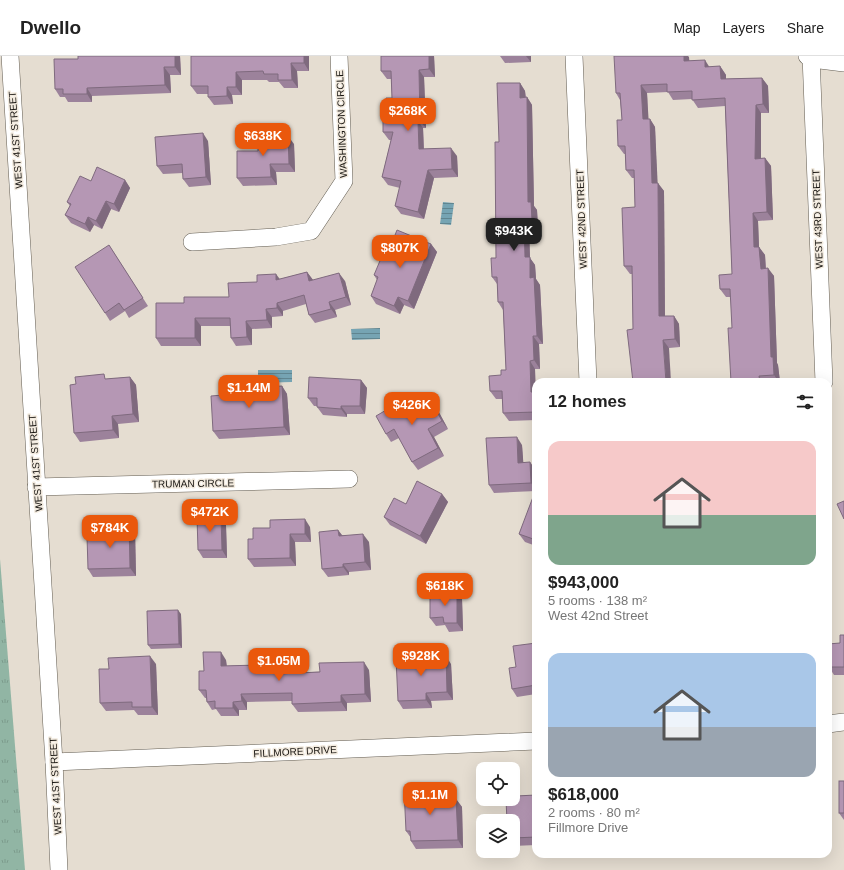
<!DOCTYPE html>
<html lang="en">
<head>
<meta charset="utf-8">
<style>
  body { margin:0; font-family:Arial,sans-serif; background:#f6f6f6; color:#222; height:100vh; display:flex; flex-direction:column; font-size:15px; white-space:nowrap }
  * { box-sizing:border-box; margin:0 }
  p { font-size:13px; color:#767676 }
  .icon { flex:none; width:22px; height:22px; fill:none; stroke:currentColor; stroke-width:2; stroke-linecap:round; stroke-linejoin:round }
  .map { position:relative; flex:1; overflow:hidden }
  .details { position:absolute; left:532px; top:322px; width:300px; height:480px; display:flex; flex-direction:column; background:#fff; border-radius:12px; box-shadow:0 4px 16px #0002 }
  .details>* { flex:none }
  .tools { position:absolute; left:476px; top:706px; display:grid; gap:8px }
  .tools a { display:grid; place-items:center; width:44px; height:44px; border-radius:8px; background:#fff; box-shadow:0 4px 16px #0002; font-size:20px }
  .price { position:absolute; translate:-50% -34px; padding:0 9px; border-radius:8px; background:#ea580c; color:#fff; font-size:13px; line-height:26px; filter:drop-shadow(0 1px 2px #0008) }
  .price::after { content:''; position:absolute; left:50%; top:24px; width:12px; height:9px; margin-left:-6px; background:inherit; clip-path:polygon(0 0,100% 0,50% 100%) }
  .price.current { background:#222; color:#fff }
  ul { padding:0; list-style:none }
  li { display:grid; align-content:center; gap:8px; height:212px; padding:0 16px }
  li span { display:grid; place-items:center; height:124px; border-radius:12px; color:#555 }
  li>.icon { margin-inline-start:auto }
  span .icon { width:72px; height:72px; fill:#fffc; stroke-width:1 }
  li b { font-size:17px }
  h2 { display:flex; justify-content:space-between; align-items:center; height:48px; padding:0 16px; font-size:17px }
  header { display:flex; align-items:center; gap:24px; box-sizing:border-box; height:56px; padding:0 20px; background:#fff; border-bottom:1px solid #e0e0e0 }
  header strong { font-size:19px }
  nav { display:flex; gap:22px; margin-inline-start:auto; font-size:14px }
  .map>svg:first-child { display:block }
</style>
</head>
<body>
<header>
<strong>Dwello</strong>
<nav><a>Map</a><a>Layers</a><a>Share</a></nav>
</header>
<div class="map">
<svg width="844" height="814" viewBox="0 0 844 814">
  <defs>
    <pattern id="grass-tufts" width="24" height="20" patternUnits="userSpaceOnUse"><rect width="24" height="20" fill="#91b5a4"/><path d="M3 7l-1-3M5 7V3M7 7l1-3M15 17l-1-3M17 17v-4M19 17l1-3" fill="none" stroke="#7c9b8c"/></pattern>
    <pattern id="water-rules" width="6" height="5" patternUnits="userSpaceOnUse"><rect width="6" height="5" fill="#76a4b3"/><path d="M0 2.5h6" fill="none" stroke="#608590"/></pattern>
  </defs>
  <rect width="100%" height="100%" fill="#e5ddd1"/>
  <!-- grass -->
  <path fill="url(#grass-tufts)" d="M0,503L25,814H0Z"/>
  <!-- water -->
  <g fill="url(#water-rules)">
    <path d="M443,146L454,147L451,169L440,168Z"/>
    <path d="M380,272V283L352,284L351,273Z"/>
    <path d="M258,314H292V326L258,327Z"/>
  </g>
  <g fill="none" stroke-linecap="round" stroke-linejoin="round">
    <!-- minor casing -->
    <g stroke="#635d52" stroke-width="18">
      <g id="minor">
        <path d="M10,0L54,706L59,814"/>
        <path d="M574,0L588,326"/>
        <path d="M807,0L811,1L812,3L844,7"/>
        <path d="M811,0L824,326"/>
        <path d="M192,186L276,181L311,175L344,125L339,0"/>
        <path d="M36,431L349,423"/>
        <path d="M828,668L844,666"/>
        <path d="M54,706L536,685"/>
      </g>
    </g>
    <!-- minor -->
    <use href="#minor" stroke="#fff" stroke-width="17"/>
  </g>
  <!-- wall -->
  <g fill="#9c829b">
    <path d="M78,0H180L181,19H170L171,37L92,40V46H68L65,41H60L55,33L78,3Z"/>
    <path d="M191,0H309V15H297L298,32H284L279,26H269L267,24H242V39H232L233,48L214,49L208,41V38H197L191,30Z"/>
    <path d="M434,0L435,21H424L426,72H423L424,93L457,100L458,121L434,122L424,163L401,158L395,150L400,132L388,129L382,121L391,84H389L383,76L387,55L392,42L391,23H387L381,15Z"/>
    <path d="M500,0H531V6L505,7Z"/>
    <path d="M689,1V5L710,11L720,10L726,19V23L762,22L768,30L769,57H761V103L765,102L771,110L773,164L758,165L759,191L765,199L766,212L774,220L777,307L778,309L780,326H731L732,272L731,241H726L720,233L732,218L725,50L698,52L692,43L673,44L668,36L647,37L648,63H650L655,71L657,127L664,135L665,260H674L679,268L680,291L669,292L633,273L632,218H630L624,210L635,151L634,122H632L626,114L625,98H624L618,90L622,64L620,44L616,37Z"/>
    <path d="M520,27L525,35L526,41H527L532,49L534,150L537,154L538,172L529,173L530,202L535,209L536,223L540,229L543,288H539L540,313H535L536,364L509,365L503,357L502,343H496L490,335L501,319L506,314L503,254L498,246L497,228L492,221L496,202L499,86Z"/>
    <path d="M208,85L211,129L189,131L183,123V117L163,118L157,110Z"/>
    <path d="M294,88L295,116H276L277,129L243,130L237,122L258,95Z"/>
    <path d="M125,124L130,132L119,156L111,153L102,173L94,169L90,176L71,167L65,159L70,150L67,146L91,125Z"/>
    <path d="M431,188L437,196L414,253L404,249L400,258L376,248L371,240L377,224L374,219L386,202Z"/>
    <path d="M109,189L148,250L129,262L125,255L110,265L105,257Z"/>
    <path d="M307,216L313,224L345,225L351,249L335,254L337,261L315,267L309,259L306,248L283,255V260L272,261V272L252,273V289L236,290L231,282L230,270H201V290H161L156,282L184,247L229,241L257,226L280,223Z"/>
    <path d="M130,321L136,329L139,366L118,368L119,382L80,386L74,377L76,328L107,323Z"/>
    <path d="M361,324L367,332L365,358H347V361L323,359L317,351V350H314L308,342Z"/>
    <path d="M282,330L287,338L290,379L219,383L213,375Z"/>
    <path d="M405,343L411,351L435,349L448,373L434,381L444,400L418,414L412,406L399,382L391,386L386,378Z"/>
    <path d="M522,389L523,406L536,414V435L494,437L489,429Z"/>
    <path d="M442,438L448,446L426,488L390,469L384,461L406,448Z"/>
    <path d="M536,442V490L525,486L519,478Z"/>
    <path d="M226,469L227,502H203L198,494Z"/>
    <path d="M310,471L311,486H295L296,510L254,511L248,503L253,483Z"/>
    <path d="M338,474L342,479L369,486L371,514L349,516V519L328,521L322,513Z"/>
    <path d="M135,475L136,520L93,521L88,513L108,480Z"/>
    <path d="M462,543L463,575L449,576L445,569L436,570L430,562Z"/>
    <path d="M181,558L182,592L151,593L148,589Z"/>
    <path d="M844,579V619H834L829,611Z"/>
    <path d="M536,587V638L517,641L512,633L516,611Z"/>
    <path d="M226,604L227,610L260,609L264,615L280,617L369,614L371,646L347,647V655L298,656L292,648V645L247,646V654H239V660H221L216,653L212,654L207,646L206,642H205L199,634L204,615Z"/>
    <path d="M156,608L158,659H138L134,654L106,655L100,647L109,613Z"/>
    <path d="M451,608L453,644L431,645L432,652L403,653L398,645Z"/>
    <path d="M844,725V764L839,757Z"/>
    <path d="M536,739V789L513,790V765L516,744Z"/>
    <path d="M437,740V744L456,743L462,751L463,792L416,793L411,785V782L406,775Z"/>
  </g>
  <!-- shaded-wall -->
  <g fill="#7f6a7e">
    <path d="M175,0H180L181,19L175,11Z"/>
    <path d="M304,0H309V15L304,7Z"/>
    <path d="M429,0H434L435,21L429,13Z"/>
    <path d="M526,0H531V6Z"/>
    <path d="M684,0H688L689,1L690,13L684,5Z"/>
    <path d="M705,4L710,12L705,11Z"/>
    <path d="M291,7L297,15L298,32L292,24Z"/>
    <path d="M720,10L726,19V31L721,23Z"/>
    <path d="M164,11L170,19L171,37L165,29Z"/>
    <path d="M419,14L424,21L426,72L420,65Z"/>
    <path d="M236,16L242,24V39L236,31Z"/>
    <path d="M762,22L768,30L769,57L763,48Z"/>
    <path d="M520,27L525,35L526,50L520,42Z"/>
    <path d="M641,29L647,37L649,71L643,63Z"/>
    <path d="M227,31L232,39L233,48L227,40Z"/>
    <path d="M87,32L92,40V46L87,38Z"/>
    <path d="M527,41L532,49L534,150L537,154L538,172L532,164L528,146Z"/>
    <path d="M756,49L761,57V111L755,103Z"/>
    <path d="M650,63L655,71L658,135L652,127Z"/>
    <path d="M418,65L423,72L424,101L419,93Z"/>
    <path d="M203,77L208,85L211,129L206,121Z"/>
    <path d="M288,80L294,88L295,116L289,108Z"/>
    <path d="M451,92L457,100L458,121L452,113Z"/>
    <path d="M765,102L771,110L773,164L767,156Z"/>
    <path d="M270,108L276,116L277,129L271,121Z"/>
    <path d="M428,114L434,122L424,163L418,156Z"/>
    <path d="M125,124L130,132L119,156L114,148Z"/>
    <path d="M658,127L664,135L665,268L659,260Z"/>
    <path d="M106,145L111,153L102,173L96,165Z"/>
    <path d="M753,157L758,165L759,191L765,199L766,221L761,213L754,191Z"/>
    <path d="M88,161L94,169L90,176L85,168Z"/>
    <path d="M524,165L529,173L530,202L535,209L536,223L540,229L543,288L537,280L530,222L525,201Z"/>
    <path d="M431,188L437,196L414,253L408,245Z"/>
    <path d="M768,212L774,220L777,307L778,309L780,326H779L774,319L771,301Z"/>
    <path d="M307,216L313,224L309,225Z"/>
    <path d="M339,217L345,225L351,249L346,241Z"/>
    <path d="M276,218L282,226L276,224Z"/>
    <path d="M398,241L404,249L400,258L394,250Z"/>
    <path d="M329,246L335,254L337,261L331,253Z"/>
    <path d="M277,247L283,255V260L277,252Z"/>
    <path d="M266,253L272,261V272L267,264Z"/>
    <path d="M674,260L679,268L680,291L675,283Z"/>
    <path d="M195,262L201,270V290L195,282Z"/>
    <path d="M246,265L252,273V289L247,281Z"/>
    <path d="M533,280L539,288L540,313L534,304Z"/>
    <path d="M663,284L669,292L671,326H666Z"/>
    <path d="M530,305L535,313L536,343L531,336Z"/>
    <path d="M759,320L763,326H760Z"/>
    <path d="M130,321L136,329L139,366L133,358Z"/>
    <path d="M361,324L367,332L365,358L360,350Z"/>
    <path d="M282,330L287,338L290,379L284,371Z"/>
    <path d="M429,341L435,349L448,373L442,365Z"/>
    <path d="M341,350L347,358V361L341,353Z"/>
    <path d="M112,360L118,368L119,382L113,374Z"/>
    <path d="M428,373L434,381L444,400L438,392Z"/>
    <path d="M517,381L522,389L524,415L518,407Z"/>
    <path d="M530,406L536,414V434L531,427Z"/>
    <path d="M442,438L448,446L426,488L420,480Z"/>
    <path d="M221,460L226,469L227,502L222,494Z"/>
    <path d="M305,463L310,471L311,486L305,478Z"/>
    <path d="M129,467L135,475L136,520L130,512Z"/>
    <path d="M338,474L344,482L339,480Z"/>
    <path d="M290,478L295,486L296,510L290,502Z"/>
    <path d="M363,478L369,486L371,514L365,506Z"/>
    <path d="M343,508L349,516V519L343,511Z"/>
    <path d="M457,535L462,543L463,575L457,567Z"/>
    <path d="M178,554L181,558L182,592L179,588Z"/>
    <path d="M221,596L226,604L227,618L221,610Z"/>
    <path d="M150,600L156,608L158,659L152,651Z"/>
    <path d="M446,600L451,608L453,644L447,636Z"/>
    <path d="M364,606L369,614L371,646L365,638Z"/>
    <path d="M260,609L265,617L260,615Z"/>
    <path d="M426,637L431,645L432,652L426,644Z"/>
    <path d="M241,638L247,646V654L242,645Z"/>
    <path d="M341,639L347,647V655L341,646Z"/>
    <path d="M233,646L239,654V660L233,652Z"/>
    <path d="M431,732L437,740V752L432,744Z"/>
    <path d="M456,743L462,751L463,792L458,784Z"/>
  </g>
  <!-- building -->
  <g fill="#b597b4" stroke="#7f6a7e">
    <path d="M78,0H175V11H164L165,29L87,32V38H63V33H55L54,3H78Z"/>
    <path d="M191,0H304V7H291L292,24H278V18H264L263,15L236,16V31H227V40L208,41V30H191Z"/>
    <path d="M381,0H429V13L419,14L420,65H418L419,93L451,92L452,113L428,114L418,156L395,150L401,125L382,121L393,76H383V55H387L386,42H392L391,15H381Z"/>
    <path d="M614,0H684V5L705,4V11L720,10L721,23L762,22L763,48L756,49L755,103L765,102L767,156L753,157L754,191H759L761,213L768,212L771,301H773L774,319L759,320L760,326H731L728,272H732L730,233H720L719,219L732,218L725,42L692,44V35L667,36V28L641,29L643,63H650L652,127H658L659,260H674L675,283L663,284L666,326H633L627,274L633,273L632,210H624L622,152L635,151L634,114H626L625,90H618L617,64H622L620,37H616Z"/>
    <path d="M497,27H520V42L527,41L528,146H531L532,164L524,165L525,201H530V222L534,221L537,280H533L534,304L530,305L531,336H536V356L503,357L502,335H490L489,320L501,319V314H506L503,246H498L497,221H492L491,202H496L495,86H499Z"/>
    <path d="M203,77L206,121L183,123L182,108L157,110L155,81Z"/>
    <path d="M288,80L289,108H270L271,121L237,122V95H258V81Z"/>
    <path d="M97,111L125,124L114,148L106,145L96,165L88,161L85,168L65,159L71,148L67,146L80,120L91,125Z"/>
    <path d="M397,174L431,188L408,245L398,241L394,250L371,240L378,221L374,219L382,200L386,202Z"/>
    <path d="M109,189L143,242L124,254L119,247L105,257L75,211Z"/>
    <path d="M307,216L309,225L339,217L346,241L329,246L331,253L309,259L304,239L277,247V252L266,253L267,264L246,265L247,281L231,282L230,262H195V282H156V247H184V241H229L228,227L257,226V219L276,218V224Z"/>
    <path d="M104,318L105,323L130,321L133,358L112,360L113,374L74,377L70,329L76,328L75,321Z"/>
    <path d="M309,321L361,324L360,350H341V353L317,351V342H308Z"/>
    <path d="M282,330L284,371L213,375L211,340L234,338V333Z"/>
    <path d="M429,341L442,365L428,373L438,392L412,406L394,373L386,378L376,360L405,343L410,351Z"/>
    <path d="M517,381L518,407L530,406L531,427L489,429L486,382Z"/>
    <path d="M417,425L442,438L420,480L384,461L394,442L406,448Z"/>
    <path d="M533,441L536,442V484L519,478Z"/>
    <path d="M844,445V463L837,448Z"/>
    <path d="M221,460L222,494H198L197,461Z"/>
    <path d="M305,463V478H290V502L248,503V483H253V472H270V464Z"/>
    <path d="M129,467L130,512L88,513L87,480H108L107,468Z"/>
    <path d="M338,474L339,480L363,478L365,506L343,508V511L322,513L319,476Z"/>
    <path d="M457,535V567H444L443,561L430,562V541H441V536Z"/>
    <path d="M178,554L179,588L148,589L147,555Z"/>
    <path d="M840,579H844V611H829L828,588L840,587Z"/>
    <path d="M536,587V629L512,633L509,612L516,611L513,590Z"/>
    <path d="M203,596H221V610L260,609V615L278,614V618L320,616L319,607L364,606L365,638L341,639V646L292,648V637L241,638L242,645L233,646V652H215V645L207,646L206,634H199V615H204Z"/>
    <path d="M150,600L152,651H132V646L100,647L99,613H109L108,602Z"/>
    <path d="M446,600L447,636L426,637V644L398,645L396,602Z"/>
    <rect x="839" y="725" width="5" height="32"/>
    <path d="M431,732L432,744L456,743L458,784L411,785L410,775H406L404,733Z"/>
    <path d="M536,739V781L513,782V765H507L506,744H516V740Z"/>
  </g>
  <g text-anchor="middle" stroke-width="3" stroke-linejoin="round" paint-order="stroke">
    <!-- street labels -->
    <g font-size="10" fill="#191612" stroke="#f2eade">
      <text transform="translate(341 68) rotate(-92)" y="4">WASHINGTON CIRCLE</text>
      <text transform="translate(15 84) rotate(-94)" y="4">WEST 41ST STREET</text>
      <text transform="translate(581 163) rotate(-92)" y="4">WEST 42ND STREET</text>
      <text transform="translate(817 163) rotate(-92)" y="4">WEST 43RD STREET</text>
      <text transform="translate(35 407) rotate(-94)" y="4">WEST 41ST STREET</text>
      <text transform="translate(193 427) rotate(-1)" y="4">TRUMAN CIRCLE</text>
      <text transform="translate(295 695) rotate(-3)" y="4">FILLMORE DRIVE</text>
      <text transform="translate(55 730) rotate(-93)" y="4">WEST 41ST STREET</text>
    </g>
  </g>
</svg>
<div class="tools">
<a><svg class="icon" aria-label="locate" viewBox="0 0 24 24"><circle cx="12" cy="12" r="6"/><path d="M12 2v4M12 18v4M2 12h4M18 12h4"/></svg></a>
<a><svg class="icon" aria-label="layers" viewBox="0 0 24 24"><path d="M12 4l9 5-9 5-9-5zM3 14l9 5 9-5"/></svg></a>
</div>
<b class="price" style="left:408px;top:76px">$268K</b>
<b class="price" style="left:263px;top:101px">$638K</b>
<b class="price current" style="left:514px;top:196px">$943K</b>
<b class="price" style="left:400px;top:213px">$807K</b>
<b class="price" style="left:249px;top:353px">$1.14M</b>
<b class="price" style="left:412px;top:370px">$426K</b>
<b class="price" style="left:210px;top:477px">$472K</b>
<b class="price" style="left:110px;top:493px">$784K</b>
<b class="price" style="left:445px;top:551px">$618K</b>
<b class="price" style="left:421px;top:621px">$928K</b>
<b class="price" style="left:279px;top:626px">$1.05M</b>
<b class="price" style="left:430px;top:760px">$1.1M</b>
<section class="details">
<h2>12 homes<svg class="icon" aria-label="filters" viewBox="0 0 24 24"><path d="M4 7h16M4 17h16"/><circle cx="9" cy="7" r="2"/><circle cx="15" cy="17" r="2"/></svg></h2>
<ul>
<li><span style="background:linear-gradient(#f6c9c9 60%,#7fa58c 0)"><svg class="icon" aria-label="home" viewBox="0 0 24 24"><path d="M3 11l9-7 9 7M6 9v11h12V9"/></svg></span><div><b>$943,000</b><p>5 rooms · 138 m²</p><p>West 42nd Street</p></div></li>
<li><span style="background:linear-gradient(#a9c7e8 60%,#9aa5b1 0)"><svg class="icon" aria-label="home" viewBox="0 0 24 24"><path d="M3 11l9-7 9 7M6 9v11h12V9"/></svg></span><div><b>$618,000</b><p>2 rooms · 80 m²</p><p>Fillmore Drive</p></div></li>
</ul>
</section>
</div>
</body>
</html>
